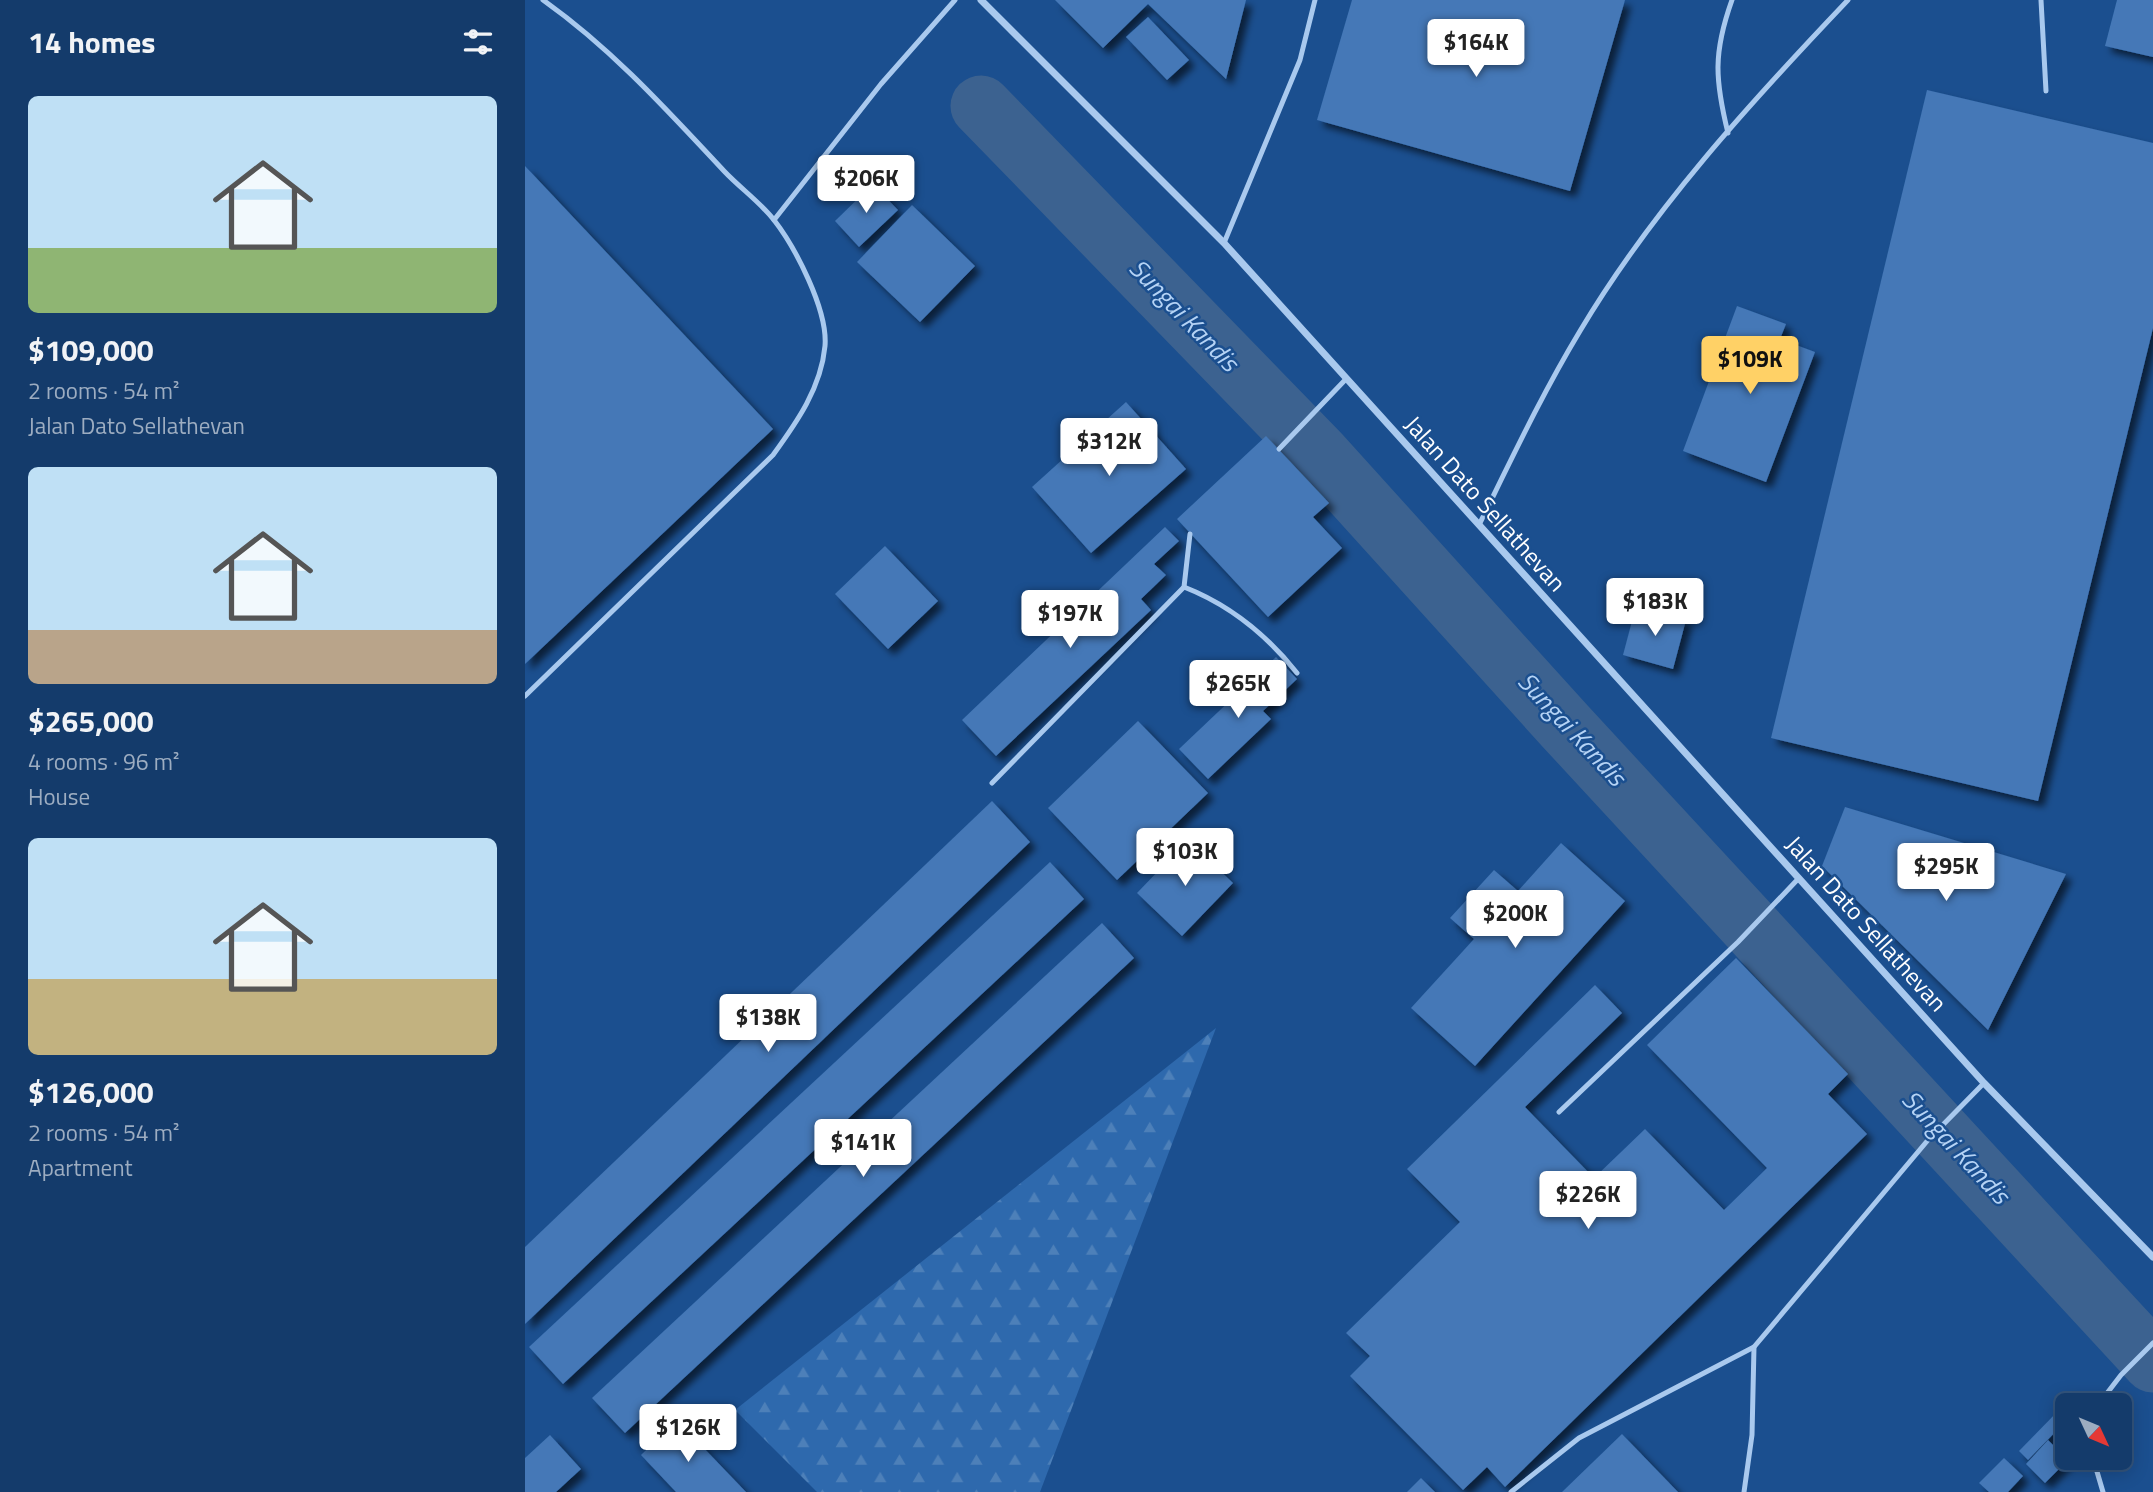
<!DOCTYPE html>
<html lang="en">
<head>
<meta charset="utf-8">
<style>
  body { margin:0; font-family:"Titillium Web",sans-serif; background:#214673; color:#f1f3f6; height:100vh; display:flex; flex-direction:column; font-size:26px; white-space:nowrap }
  * { box-sizing:border-box; margin:0 }
  p { font-size:23px; color:#9dadc1 }
  .icon { flex:none; width:38px; height:38px; fill:none; stroke:currentColor; stroke-width:2; stroke-linecap:round; stroke-linejoin:round }
  .map { position:relative; flex:1; overflow:hidden }
  .panel { display:flex; flex-direction:column; background:#143b6b; width:525px }
  .panel>* { flex:none }
  .needle { width:46px; rotate:134deg }
  .buttons { position:absolute; left:1530px; top:1393px; display:grid; gap:14px }
  .buttons a { display:grid; place-items:center; width:77px; height:77px; border-radius:10px; background:#143b6b; box-shadow:0 4px 18px #0003,0 0 0 2px #33557e; font-size:35px }
  .price { position:absolute; translate:-50% -60px; padding:0 16px; border-radius:7px; background:#fff; color:#222; font-size:23px; line-height:46px; filter:drop-shadow(0 2px 4px #0008) }
  .price::after { content:''; position:absolute; left:50%; top:42px; width:21px; height:16px; margin-left:-10px; background:inherit; clip-path:polygon(0 0,100% 0,50% 100%) }
  .price.active { background:#ffd166; color:#111 }
  ul { padding:0; list-style:none }
  li { display:grid; align-content:center; gap:14px; height:371px; padding:0 28px }
  li span { display:grid; place-items:center; height:217px; border-radius:10px; color:#555 }
  li>.icon { margin-inline-start:auto }
  span .icon { width:126px; height:126px; fill:#fffc; stroke-width:1 }
  li b { font-size:30px }
  h2 { display:flex; justify-content:space-between; align-items:center; height:84px; padding:0 28px; font-size:30px }
  main { display:flex; flex:1; min-height:0 }
  .map>svg:first-child { display:block }
</style>
</head>
<body>
<main>
<section class="panel">
<h2>14 homes<svg class="icon" aria-label="filters" viewBox="0 0 24 24"><path d="M4 7h16M4 17h16"/><circle cx="9" cy="7" r="2"/><circle cx="15" cy="17" r="2"/></svg></h2>
<ul>
<li><span style="background:linear-gradient(#bfe0f5 70%,#8fb573 0)"><svg class="icon" aria-label="home" viewBox="0 0 24 24"><path d="M3 11l9-7 9 7M6 9v11h12V9"/></svg></span><div><b>$109,000</b><p>2 rooms · 54 m²</p><p>Jalan Dato Sellathevan</p></div></li>
<li><span style="background:linear-gradient(#bfe0f5 75%,#b9a48a 0)"><svg class="icon" aria-label="home" viewBox="0 0 24 24"><path d="M3 11l9-7 9 7M6 9v11h12V9"/></svg></span><div><b>$265,000</b><p>4 rooms · 96 m²</p><p>House</p></div></li>
<li><span style="background:linear-gradient(#bfe0f5 65%,#c2b280 0)"><svg class="icon" aria-label="home" viewBox="0 0 24 24"><path d="M3 11l9-7 9 7M6 9v11h12V9"/></svg></span><div><b>$126,000</b><p>2 rooms · 54 m²</p><p>Apartment</p></div></li>
</ul>
</section>
<div class="map">
<svg width="1628" height="1492" viewBox="0 0 1628 1492">
  <defs>
    <pattern id="forest-firs" width="22" height="20" patternUnits="userSpaceOnUse" patternTransform="scale(1.75)"><rect width="22" height="20" fill="#2e69ad"/><path d="M5 1l3.5 6h-7zM16 11l3.5 6h-7z" fill="#4d80b9"/></pattern>
    <filter id="shadow"><feDropShadow dx="6" dy="6" stdDeviation="3.5" flood-color="#0009"/></filter>
  </defs>
  <rect width="100%" height="100%" fill="#1b4f8f"/>
  <!-- forest -->
  <path fill="url(#forest-firs)" d="M691,1028L515,1492H292L210,1410Z"/>
  <g fill="none" stroke-linecap="round" stroke-linejoin="round">
    <!-- river -->
    <path stroke="#3c6290" stroke-width="61" d="M456,106L794,454L1040,726L1628,1362"/>
  </g>
  <!-- building -->
  <g fill="#4478b7" filter="url(#shadow)">
    <path d="M530,0H721L701,79L623,4L578,48Z"/>
    <path d="M827,0H1100L1045,191L792,120Z"/>
    <path d="M1592,0H1628V57L1580,46Z"/>
    <path d="M623,17L664,60L642,80L601,37Z"/>
    <path d="M1402,90L1628,143V328L1513,801L1246,738Z"/>
    <path d="M0,166L248,429L0,664Z"/>
    <path d="M348,184L373,210L334,247L310,221Z"/>
    <path d="M387,205L450,266L395,322L332,262Z"/>
    <path d="M1212,306L1261,324L1255,339L1290,352L1241,482L1158,451Z"/>
    <path d="M601,402L661,469L566,553L507,487Z"/>
    <path d="M741,436L804,503L788,517L817,548L743,617L652,519Z"/>
    <path d="M640,527L654,541L629,564L641,575L616,599L626,610L471,756L437,720Z"/>
    <path d="M360,546L413,601L363,649L310,594Z"/>
    <path d="M1111,606L1161,620L1148,669L1098,655Z"/>
    <path d="M751,657L772,679L738,711L746,719L683,779L654,749Z"/>
    <path d="M613,721L683,793L592,880L523,808Z"/>
    <path d="M467,801L505,842L0,1324V1247Z"/>
    <path d="M1320,807L1541,874L1463,1030L1297,866Z"/>
    <path d="M663,840L708,883L657,936L612,893Z"/>
    <path d="M1036,843L1100,901L950,1066L886,1008L949,939L925,918L969,870L993,891Z"/>
    <path d="M525,862L559,899L38,1384L4,1347Z"/>
    <path d="M577,923L609,958L100,1433L67,1398Z"/>
    <path d="M1211,958L1323,1074L1303,1094L1342,1134L980,1487L962,1467L938,1490L825,1376L845,1356L821,1333L935,1222L882,1169L1070,985L1097,1013L1000,1107L1069,1178L1120,1129L1199,1210L1242,1168L1122,1045Z"/>
    <path d="M1535,1409L1542,1420L1503,1460L1494,1451Z"/>
    <path d="M152,1420L221,1492H151L116,1455Z"/>
    <path d="M1097,1434L1153,1492H1037Z"/>
    <path d="M25,1435L56,1469L31,1492H0V1458Z"/>
    <path d="M1523,1440L1543,1460L1520,1483L1501,1464Z"/>
    <path d="M1479,1458L1498,1476L1483,1492H1464L1454,1483Z"/>
    <path d="M896,1478L910,1492H882Z"/>
  </g>
  <g fill="none" stroke-linecap="round" stroke-linejoin="round">
    <!-- service -->
    <g stroke="#a9c9ee" stroke-width="5">
      <path d="M1516,0L1521,91"/>
      <path d="M1203,133C1190,80 1188,53 1207,0"/>
      <path d="M249,220L356,84L430,0"/>
      <path d="M699,243L775,60L790,0"/>
      <path d="M754,449L821,379"/>
      <path d="M954,525C986,460 1017,394 1055,331C1127,210 1226,102 1323,0"/>
      <path d="M659,587C705,605 741,634 772,673"/>
      <path d="M0,696L248,455C272,422 296,388 300,346C303,310 270,247 249,220C235,202 215,188 199,171C142,110 87,49 18,0"/>
      <path d="M467,783L659,587L665,534"/>
      <path d="M1034,1112L1213,942L1274,878"/>
      <path d="M1573,1405L1596,1375L1628,1343"/>
      <path d="M1568,1458L1578,1492"/>
      <path d="M986,1492L1054,1438L1229,1347L1403,1140L1459,1083"/>
      <path d="M1219,1492L1227,1435L1229,1347"/>
    </g>
    <!-- minor -->
    <path stroke="#a9c9ee" stroke-width="7" d="M456,0L699,243L1459,1083L1628,1257"/>
  </g>
  <g text-anchor="middle" stroke-width="5" stroke-linejoin="round" paint-order="stroke">
    <!-- street labels -->
    <g font-size="24" fill="#fff" stroke="#1b4f8f">
      <text transform="translate(960 504) rotate(48)" y="8">Jalan Dato Sellathevan</text>
      <text transform="translate(1341 924) rotate(48)" y="8">Jalan Dato Sellathevan</text>
    </g>
    <!-- water labels -->
    <g font-size="26" font-style="italic" fill="#b5d3f5" stroke="#1b4f8f">
      <text transform="translate(659 315) rotate(46)" y="9">Sungai Kandis</text>
      <text transform="translate(1047 729) rotate(47)" y="9">Sungai Kandis</text>
      <text transform="translate(1431 1147) rotate(47)" y="9">Sungai Kandis</text>
    </g>
  </g>
</svg>
<div class="buttons">
<a><svg class="needle" viewBox="-14 -14 28 28"><path d="M0-13l5 13h-10z" fill="#e53935"/><path d="M0 13l5-13h-10z" fill="#9dadc1"/></svg></a>
</div>
<b class="price" style="left:951px;top:79px">$164K</b>
<b class="price" style="left:341px;top:215px">$206K</b>
<b class="price active" style="left:1225px;top:396px">$109K</b>
<b class="price" style="left:584px;top:478px">$312K</b>
<b class="price" style="left:1130px;top:638px">$183K</b>
<b class="price" style="left:545px;top:650px">$197K</b>
<b class="price" style="left:713px;top:720px">$265K</b>
<b class="price" style="left:660px;top:888px">$103K</b>
<b class="price" style="left:1421px;top:903px">$295K</b>
<b class="price" style="left:990px;top:950px">$200K</b>
<b class="price" style="left:243px;top:1054px">$138K</b>
<b class="price" style="left:338px;top:1179px">$141K</b>
<b class="price" style="left:1063px;top:1231px">$226K</b>
<b class="price" style="left:163px;top:1464px">$126K</b>
</div>
</main>
</body>
</html>
